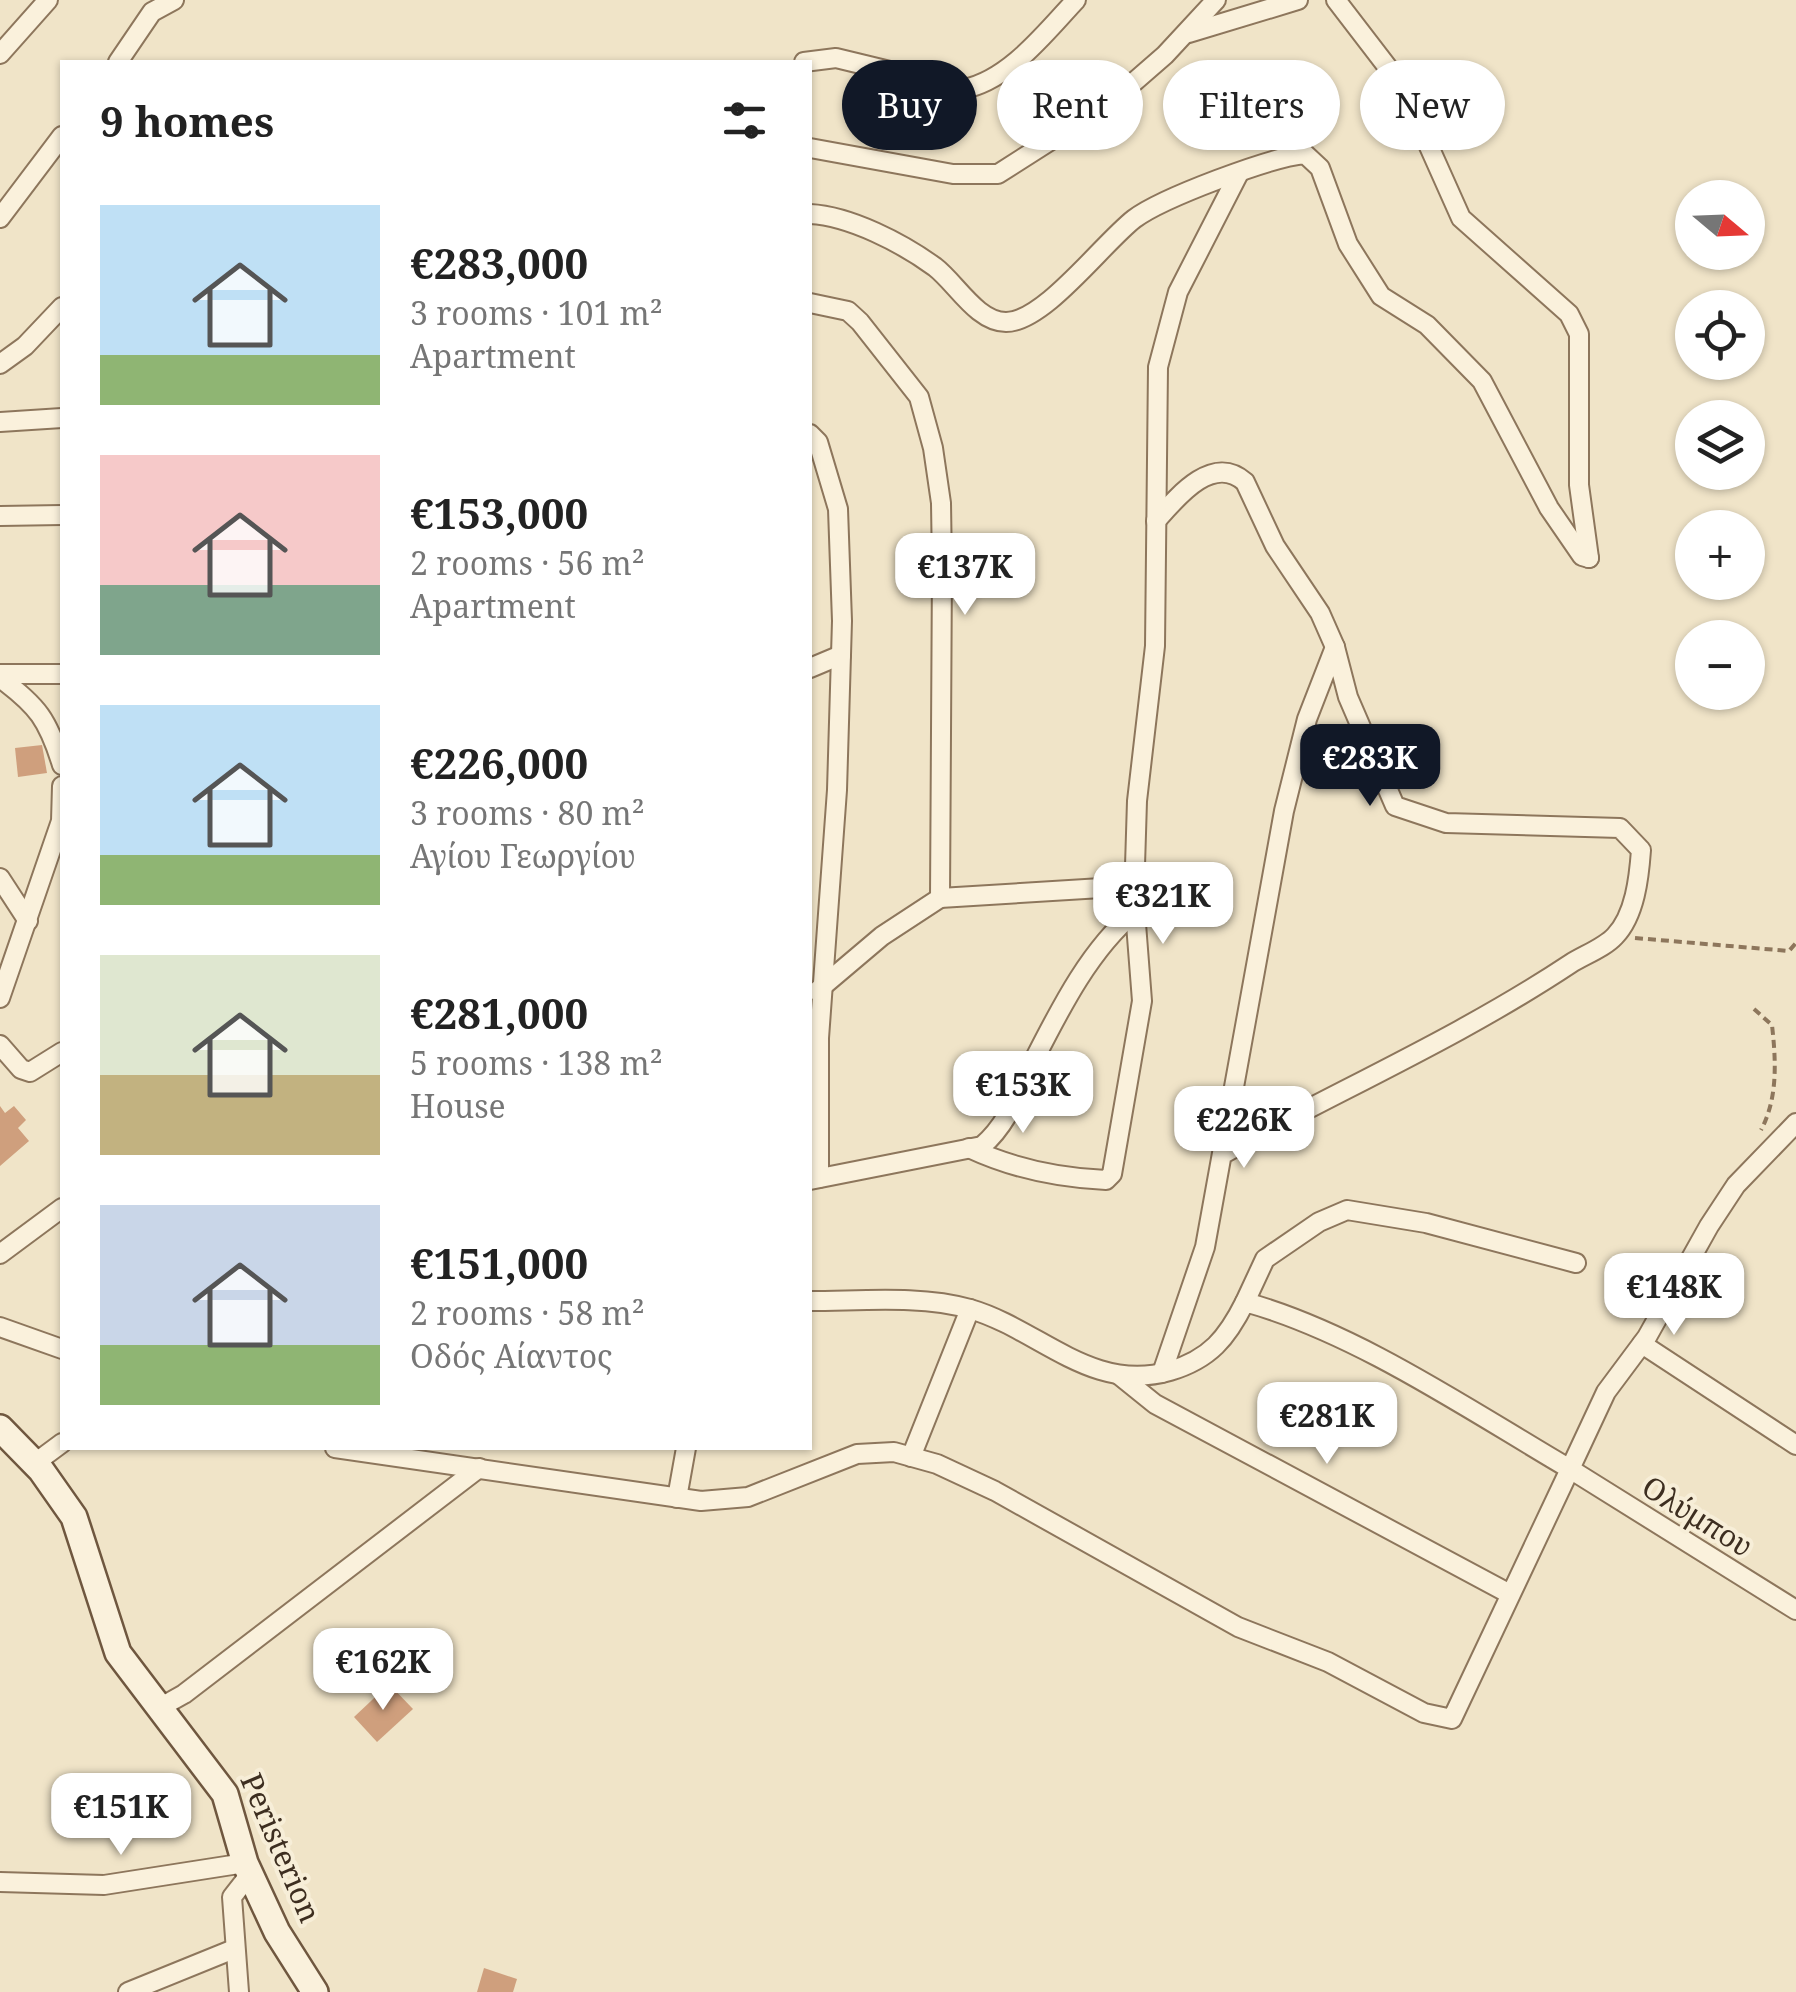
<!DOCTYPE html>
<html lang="en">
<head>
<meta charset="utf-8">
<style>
  body { margin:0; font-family:"Noto Serif",serif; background:#f2f2f2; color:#222; height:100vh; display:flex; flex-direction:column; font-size:38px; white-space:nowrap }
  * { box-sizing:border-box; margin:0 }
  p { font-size:32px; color:#767676 }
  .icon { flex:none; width:55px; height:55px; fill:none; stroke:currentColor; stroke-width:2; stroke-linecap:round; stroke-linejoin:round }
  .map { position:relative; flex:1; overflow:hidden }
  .panel { position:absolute; left:60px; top:60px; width:752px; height:1390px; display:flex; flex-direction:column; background:#fff; border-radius:0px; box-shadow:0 2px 8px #0004 }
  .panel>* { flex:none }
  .top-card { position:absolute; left:842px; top:60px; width:802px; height:90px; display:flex; gap:20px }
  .needle { width:65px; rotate:109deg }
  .buttons { position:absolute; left:1675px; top:180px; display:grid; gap:20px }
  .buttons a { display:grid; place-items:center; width:90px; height:90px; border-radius:50%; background:#fff; box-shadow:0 2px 8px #0004; font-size:50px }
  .price { position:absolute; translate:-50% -85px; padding:0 22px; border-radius:20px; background:#fff; color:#222; font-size:32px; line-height:65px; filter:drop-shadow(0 2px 5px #0008) }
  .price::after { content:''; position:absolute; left:50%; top:60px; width:30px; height:22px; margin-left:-15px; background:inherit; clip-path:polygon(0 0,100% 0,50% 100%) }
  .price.current { background:#111827; color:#fff }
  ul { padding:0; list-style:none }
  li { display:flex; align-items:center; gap:30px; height:250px; padding:0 40px }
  li span { display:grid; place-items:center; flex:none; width:280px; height:200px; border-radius:0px; color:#555 }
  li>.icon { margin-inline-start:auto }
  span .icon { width:120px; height:120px; fill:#fffc; stroke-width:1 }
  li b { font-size:42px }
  h2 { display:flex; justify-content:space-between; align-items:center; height:120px; padding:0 40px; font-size:42px }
  .chip { padding:0 35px; border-radius:45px; background:#fff; box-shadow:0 2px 8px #0004; font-size:35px; line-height:90px }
  .chip.current { background:#111827; color:#fff }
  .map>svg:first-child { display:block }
</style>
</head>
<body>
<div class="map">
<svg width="1796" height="1992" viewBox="0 0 1796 1992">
  <rect width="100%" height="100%" fill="#f0e4c8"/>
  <!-- building -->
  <g fill="#cf9f7d">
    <path d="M42,745L47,773L18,777L15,748Z"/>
    <path d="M0,1106L5,1113L14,1106L26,1120L18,1128L29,1141L0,1166Z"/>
    <path d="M389,1684L413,1709L377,1742L354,1717Z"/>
    <path d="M484,1968L517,1979L513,1992H477Z"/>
  </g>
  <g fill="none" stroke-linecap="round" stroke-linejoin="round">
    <!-- street casing -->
    <g stroke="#8d765c" stroke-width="22">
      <g id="street">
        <path d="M1336,0L1402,86L1461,218L1569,314L1579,334V485L1589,558"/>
        <path d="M1189,33L1298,0"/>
        <path d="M0,54L48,0"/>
        <path d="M118,62L152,12L174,0"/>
        <path d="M804,62L836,58L964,89C1009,80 1045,33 1076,0"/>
        <path d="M810,148L953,174H998L1111,102L1165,55L1216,0"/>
        <path d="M810,214C850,216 902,243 935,267C956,283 977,322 1006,322C1044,322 1102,244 1134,219C1162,198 1271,157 1305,154L1320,168L1348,244L1381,296L1427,325L1482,381L1549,508L1582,556L1589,558"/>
        <path d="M0,218L62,136"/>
        <path d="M810,303L848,311L860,322L919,397L933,448L941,503L942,567L940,898L1134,886"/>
        <path d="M0,364L25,346L62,307"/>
        <path d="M0,422L62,418"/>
        <path d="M810,434L818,442L838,509L842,621L837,790L819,1038V1178"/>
        <path d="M0,516L62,515"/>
        <path d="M1156,521C1177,497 1213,453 1245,482L1275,546L1320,613L1335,647"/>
        <path d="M810,668L841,655"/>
        <path d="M0,674H62"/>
        <path d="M0,678C38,706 48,720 62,765"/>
        <path d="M0,878L28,921"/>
        <path d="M817,991L882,936L940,898"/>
        <path d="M0,998L61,821L62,786"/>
        <path d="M0,1045L21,1069L30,1072L62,1052"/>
        <path d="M1796,1123L1736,1185L1709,1226L1647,1337L1606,1392L1570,1469L1796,1610"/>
        <path d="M969,1148C1012,1168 1059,1178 1106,1180L1112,1174L1142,1001L1134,898L1137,801L1155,646L1158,367L1178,292L1239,173"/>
        <path d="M810,1180L982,1146C1008,1124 1019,1091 1034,1060C1060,1009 1090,949 1135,912"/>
        <path d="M0,1254L62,1208"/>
        <path d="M1245,1302L1265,1259L1319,1222L1347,1210L1426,1223L1576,1263"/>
        <path d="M0,1327L62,1349"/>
        <path d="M1642,1344L1796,1445"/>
        <path d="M1162,1373L1205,1247L1284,811L1307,719L1335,647L1348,697L1395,806L1446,823L1620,828L1641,850C1639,878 1635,915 1615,936C1604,948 1584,955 1570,964C1460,1037 1339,1090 1223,1154"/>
        <path d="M1119,1375L1155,1404L1508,1593"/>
        <path d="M335,1448L701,1501L748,1497L857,1454L894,1452L937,1464L995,1491L1238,1627L1328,1662L1424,1713L1452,1719L1570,1469C1469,1410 1357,1333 1245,1302C1227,1338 1210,1359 1170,1371C1092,1394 1039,1329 970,1309C921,1295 861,1301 810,1301"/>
        <path d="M911,1457L970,1309"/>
        <path d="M35,1463L62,1443"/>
        <path d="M677,1498L686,1448"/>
        <path d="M159,1708L184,1694L479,1468"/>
        <path d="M0,1882L104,1885L245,1863"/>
        <path d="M128,1992L234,1949"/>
        <path d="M239,1992L232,1897L250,1874"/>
      </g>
    </g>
    <!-- secondary casing -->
    <g stroke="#6f573f" stroke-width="30">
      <path id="secondary" d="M0,1428L41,1470L74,1517L118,1653L225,1794L245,1863L277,1932L315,1992"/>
    </g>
    <!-- path -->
    <g stroke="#8d765c" stroke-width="4" stroke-dasharray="8 5" stroke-linecap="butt">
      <path d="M1635,938L1789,951L1796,943"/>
      <path d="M1754,1009L1772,1025C1776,1061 1778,1098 1761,1130"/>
    </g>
    <!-- street -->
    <use href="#street" stroke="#faf1dc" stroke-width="18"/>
    <!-- secondary -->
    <use href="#secondary" stroke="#faf1dc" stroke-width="25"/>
  </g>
  <g text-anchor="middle" stroke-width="8" stroke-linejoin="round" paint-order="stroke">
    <!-- street labels -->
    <g font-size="30" fill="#3d2e20" stroke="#f7eed8">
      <text transform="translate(1697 1517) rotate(32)" y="10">Ολύμπου</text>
      <text transform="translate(280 1848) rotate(67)" y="10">Peristerion</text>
    </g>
  </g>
</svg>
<div class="buttons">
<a><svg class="needle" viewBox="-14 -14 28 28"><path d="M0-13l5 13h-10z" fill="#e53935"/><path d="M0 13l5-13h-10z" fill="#767676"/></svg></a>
<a><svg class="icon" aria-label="locate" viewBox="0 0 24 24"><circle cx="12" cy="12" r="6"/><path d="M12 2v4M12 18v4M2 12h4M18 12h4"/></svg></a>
<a><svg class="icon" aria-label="layers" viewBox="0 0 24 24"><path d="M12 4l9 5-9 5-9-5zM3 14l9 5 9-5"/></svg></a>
<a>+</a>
<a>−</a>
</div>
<b class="price" style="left:965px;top:618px">€137K</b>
<b class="price current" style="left:1370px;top:809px">€283K</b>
<b class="price" style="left:1163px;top:947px">€321K</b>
<b class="price" style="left:1023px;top:1136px">€153K</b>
<b class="price" style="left:1244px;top:1171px">€226K</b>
<b class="price" style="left:1674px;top:1338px">€148K</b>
<b class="price" style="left:1327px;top:1467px">€281K</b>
<b class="price" style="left:383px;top:1713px">€162K</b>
<b class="price" style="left:121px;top:1858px">€151K</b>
<div class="top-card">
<a class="chip current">Buy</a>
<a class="chip">Rent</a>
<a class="chip">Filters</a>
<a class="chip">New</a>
</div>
<section class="panel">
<h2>9 homes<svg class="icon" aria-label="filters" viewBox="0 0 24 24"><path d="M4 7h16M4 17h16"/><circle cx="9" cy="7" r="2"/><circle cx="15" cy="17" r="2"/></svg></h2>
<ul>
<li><span style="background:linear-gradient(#bfe0f5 75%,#8fb573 0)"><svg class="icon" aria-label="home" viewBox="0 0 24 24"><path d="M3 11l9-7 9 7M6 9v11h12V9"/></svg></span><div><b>€283,000</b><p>3 rooms · 101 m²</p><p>Apartment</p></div></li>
<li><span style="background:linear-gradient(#f6c9c9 65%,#7fa58c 0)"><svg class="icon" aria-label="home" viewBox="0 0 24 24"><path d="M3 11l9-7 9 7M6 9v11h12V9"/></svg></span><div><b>€153,000</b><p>2 rooms · 56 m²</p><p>Apartment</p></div></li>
<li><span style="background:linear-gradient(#bfe0f5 75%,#8fb573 0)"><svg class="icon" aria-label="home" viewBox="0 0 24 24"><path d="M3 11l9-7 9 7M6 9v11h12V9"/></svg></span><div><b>€226,000</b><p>3 rooms · 80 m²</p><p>Αγίου Γεωργίου</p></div></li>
<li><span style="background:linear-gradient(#dfe7d0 60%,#c2b280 0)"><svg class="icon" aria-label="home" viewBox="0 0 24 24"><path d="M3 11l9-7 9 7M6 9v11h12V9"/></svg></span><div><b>€281,000</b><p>5 rooms · 138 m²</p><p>House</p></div></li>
<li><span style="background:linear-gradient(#c9d6e8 70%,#8fb573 0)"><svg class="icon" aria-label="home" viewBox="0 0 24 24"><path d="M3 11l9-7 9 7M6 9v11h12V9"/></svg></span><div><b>€151,000</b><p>2 rooms · 58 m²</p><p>Οδός Αίαντος</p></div></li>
</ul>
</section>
</div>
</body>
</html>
